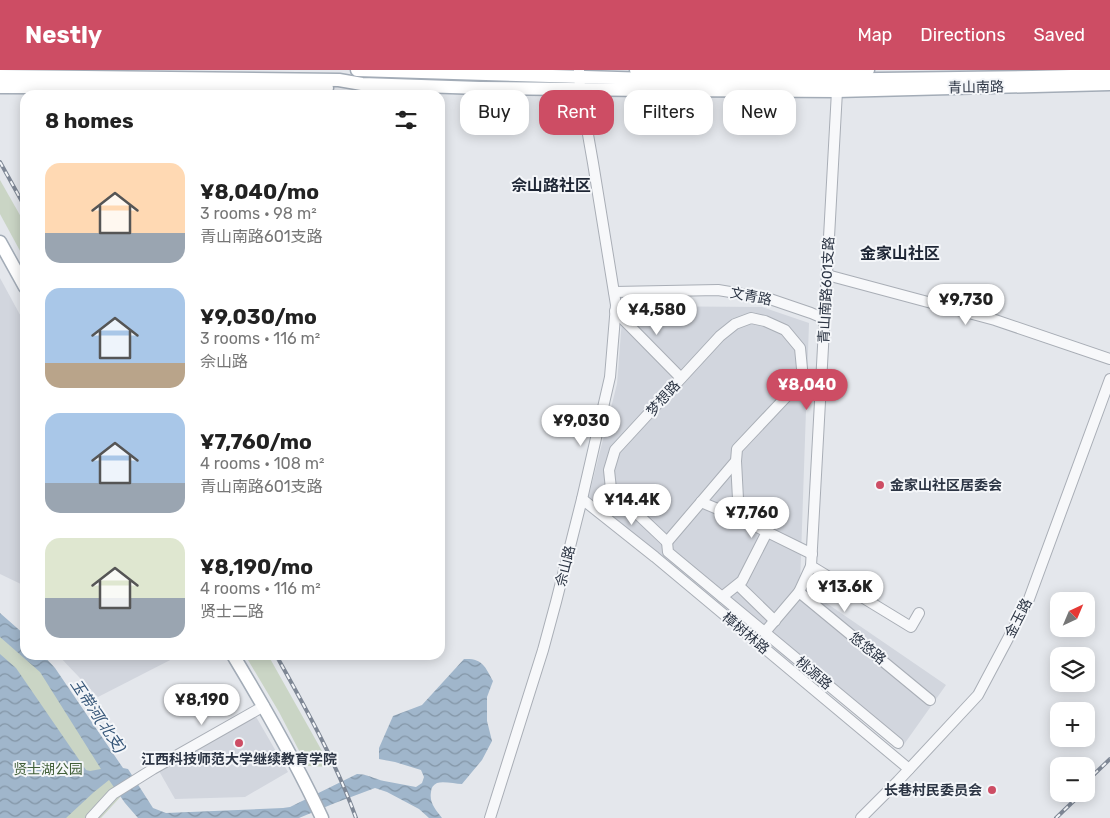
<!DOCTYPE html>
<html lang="en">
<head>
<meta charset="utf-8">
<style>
  body { margin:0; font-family:Rubik,"Noto Sans SC",sans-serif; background:#f6f6f6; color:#222; height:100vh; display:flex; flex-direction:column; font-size:19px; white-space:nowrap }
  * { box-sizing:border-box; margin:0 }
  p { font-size:16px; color:#767676 }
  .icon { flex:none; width:28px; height:28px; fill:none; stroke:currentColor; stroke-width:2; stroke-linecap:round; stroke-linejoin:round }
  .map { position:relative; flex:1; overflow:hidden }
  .side { position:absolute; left:20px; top:20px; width:425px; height:570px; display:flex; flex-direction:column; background:#fff; border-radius:15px; box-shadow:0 2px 12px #0003 }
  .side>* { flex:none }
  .guide { position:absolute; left:460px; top:20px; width:475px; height:45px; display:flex; gap:10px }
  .needle { width:32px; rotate:44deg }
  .buttons { position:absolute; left:1050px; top:522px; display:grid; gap:10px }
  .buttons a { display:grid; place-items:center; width:45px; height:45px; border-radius:10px; background:#fff; box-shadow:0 2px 12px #0003; font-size:25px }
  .price { position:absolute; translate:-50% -42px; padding:0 11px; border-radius:18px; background:#fff; color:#222; font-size:16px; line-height:32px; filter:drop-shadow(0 1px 2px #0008) }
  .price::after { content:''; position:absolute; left:50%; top:30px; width:15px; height:11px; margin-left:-8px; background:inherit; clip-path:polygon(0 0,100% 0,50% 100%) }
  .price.current { background:#cd4d64; color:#fff }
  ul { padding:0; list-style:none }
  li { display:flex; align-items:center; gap:15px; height:125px; padding:0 25px }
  li span { display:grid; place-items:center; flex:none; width:140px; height:100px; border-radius:15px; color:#555 }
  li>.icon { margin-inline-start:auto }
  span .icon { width:60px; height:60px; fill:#fffc; stroke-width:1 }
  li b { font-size:21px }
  h2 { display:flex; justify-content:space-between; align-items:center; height:60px; padding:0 25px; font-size:21px }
  .chip { padding:0 18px; border-radius:15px; background:#fff; box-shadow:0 2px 12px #0003; font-size:18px; line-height:45px }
  .chip.current { background:#cd4d64; color:#fff }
  header { display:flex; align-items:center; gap:30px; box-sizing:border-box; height:70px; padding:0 25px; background:#cd4d64; color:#fff }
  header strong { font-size:24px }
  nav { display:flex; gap:28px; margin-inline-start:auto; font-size:18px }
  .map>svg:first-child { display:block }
</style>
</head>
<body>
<header>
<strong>Nestly</strong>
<nav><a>Map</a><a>Directions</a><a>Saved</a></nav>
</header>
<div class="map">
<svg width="1110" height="748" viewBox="0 0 1110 748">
  <defs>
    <pattern id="water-waves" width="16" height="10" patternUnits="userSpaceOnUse" patternTransform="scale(1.25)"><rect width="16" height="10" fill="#a0b6cb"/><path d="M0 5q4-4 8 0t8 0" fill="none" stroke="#8395a6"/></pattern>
  </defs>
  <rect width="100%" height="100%" fill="#e4e7ec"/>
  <!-- built -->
  <g fill="#d2d6de">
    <path d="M0,208L25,254V516L0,504Z"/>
    <path d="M623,236L762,237L809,253L800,515L946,615L900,680L588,429L617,314Z"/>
    <path d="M58,585H180L98,627Z"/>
    <path d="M255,645L288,702L245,727L175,729L159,701Z"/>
  </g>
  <!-- park -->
  <g fill="#cad5c5">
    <path d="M0,110L25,154V190L0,144Z"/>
    <path d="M0,565L41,602L123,724L101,748H0Z"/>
    <path d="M245,585H268L331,697L307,696L279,642Z"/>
  </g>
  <!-- water -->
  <path fill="url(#water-waves)" d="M0,543L25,565V585H43L55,598L123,698L128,699L153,738L166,743L283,738L290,737L357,704C367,704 375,709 384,711C395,713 405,715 416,717L422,713L424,707L421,700L395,692L379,689V678L393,646L422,635L464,589C482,588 485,596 493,611L487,627V651L492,671L482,690L462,714C455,714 444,711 437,713C433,715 431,718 431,722C429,733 436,740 442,748H429L419,739L387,722L375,718L335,733L299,748H138L125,733L109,710L94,722L66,748H0V584L16,598L82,694L86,700L90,701L101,699L40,602L0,567Z"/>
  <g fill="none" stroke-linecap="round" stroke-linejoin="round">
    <!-- minor casing -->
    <g stroke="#a9aeb6" stroke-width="12">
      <g id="minor">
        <path d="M837,21L811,496L911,557L919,543"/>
        <path d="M827,205L995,250L1110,289"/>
        <path d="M614,222L718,220L767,228L811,243L825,249"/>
        <path d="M615,241L681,308"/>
        <path d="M751,248L765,251L785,260L800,278L803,309L737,379L736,391L667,472L611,419L609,400L615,380L720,266L735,254Z"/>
        <path d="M736,391L739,448"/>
        <path d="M582,429L655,487L909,699"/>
        <path d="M701,432L739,448L812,484"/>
        <path d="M667,472L668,482L898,673"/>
        <path d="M738,515L775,551"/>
        <path d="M799,522L811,496"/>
        <path d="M722,527L742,511L767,462"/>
        <path d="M765,562L799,522L930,630"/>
        <path d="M91,748L113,724L153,699L264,636"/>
        <path d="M490,748L543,580L556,532L582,429L610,307L616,235L593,93L580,19L579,0"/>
        <path d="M861,748L898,711L978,625L1029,529L1110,309"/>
      </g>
    </g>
    <!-- major casing -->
    <g stroke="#a3acb7" stroke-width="15">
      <g id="major">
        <path d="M357,0L715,11L1032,7L1110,5"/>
        <path d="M636,0H868"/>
        <path d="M0,6L339,10L362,14L480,18L647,20L837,21L1110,14"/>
        <path d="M0,17L327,18"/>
        <path d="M0,172L25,217"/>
        <path d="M233,585C265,638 296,692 322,748"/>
      </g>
    </g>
    <!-- minor -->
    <use href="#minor" stroke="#f7f8fa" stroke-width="10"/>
    <!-- major -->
    <use href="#major" stroke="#fff" stroke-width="12"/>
    <!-- rail casing -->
    <g stroke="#7e8795" stroke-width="4">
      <g id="rail">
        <path d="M0,92L25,137"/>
        <path d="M276,585C305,637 336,692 356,748"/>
        <path d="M1086,712L1110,689"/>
        <path d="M1056,748L1081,724"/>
      </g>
    </g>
    <!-- rail -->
    <use href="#rail" stroke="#f4f6f9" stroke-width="2" stroke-dasharray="5.5" stroke-linecap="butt"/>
  </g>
  <!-- markers -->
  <g fill="#cd4d64" stroke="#f4f6f9" stroke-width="2">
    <circle cx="880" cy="415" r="5"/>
    <circle cx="239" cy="673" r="5"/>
    <circle cx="992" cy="720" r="5"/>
  </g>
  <g text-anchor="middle" stroke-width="4" stroke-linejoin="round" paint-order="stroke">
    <!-- street labels -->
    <g font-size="14" fill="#2c3544" stroke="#f4f6f9">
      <text transform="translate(976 17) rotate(-1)" y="5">青山南路</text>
      <text transform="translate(826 220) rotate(-87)" y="5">青山南路601支路</text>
      <text transform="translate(751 226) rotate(11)" y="5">文青路</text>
      <text transform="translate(663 328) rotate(-48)" y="5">梦想路</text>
      <text transform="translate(565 496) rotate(-76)" y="5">佘山路</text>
      <text transform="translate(1018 548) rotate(-63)" y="5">金玉路</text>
      <text transform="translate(746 563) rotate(40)" y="5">樟树林路</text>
      <text transform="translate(868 578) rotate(39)" y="5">悠悠路</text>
      <text transform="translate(814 603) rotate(40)" y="5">桃源路</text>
    </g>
    <!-- poi labels -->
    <g font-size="14" font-weight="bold" fill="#2c3544" stroke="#f4f6f9" text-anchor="start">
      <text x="890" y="420">金家山社区居委会</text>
      <text x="239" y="694" text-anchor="middle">江西科技师范大学继续教育学院</text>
      <text x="982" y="725" text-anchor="end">长巷村民委员会</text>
    </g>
    <!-- park labels -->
    <g font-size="14" fill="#426039" stroke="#f4f6f9">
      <text x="48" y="704">贤士湖公园</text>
    </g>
    <!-- water labels -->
    <g font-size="15" font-style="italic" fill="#365678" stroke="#f4f6f9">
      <text transform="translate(98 646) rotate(56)" y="5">玉带河(北支)</text>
    </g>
    <!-- quarter labels -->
    <g font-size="16" font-weight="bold" fill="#1e2635" stroke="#f4f6f9">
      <text x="551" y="121">佘山路社区</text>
      <text x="900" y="189">金家山社区</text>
    </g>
  </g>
</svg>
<div class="buttons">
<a><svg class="needle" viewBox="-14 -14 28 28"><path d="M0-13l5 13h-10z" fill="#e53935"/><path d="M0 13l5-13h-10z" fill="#767676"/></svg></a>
<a><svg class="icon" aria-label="layers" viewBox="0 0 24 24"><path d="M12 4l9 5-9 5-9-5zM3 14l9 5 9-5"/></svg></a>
<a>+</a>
<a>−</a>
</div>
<b class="price" style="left:966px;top:256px">¥9,730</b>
<b class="price" style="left:657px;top:266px">¥4,580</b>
<b class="price current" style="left:807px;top:341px">¥8,040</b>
<b class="price" style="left:581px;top:377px">¥9,030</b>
<b class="price" style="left:632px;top:456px">¥14.4K</b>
<b class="price" style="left:752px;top:469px">¥7,760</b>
<b class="price" style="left:845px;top:543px">¥13.6K</b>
<b class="price" style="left:202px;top:656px">¥8,190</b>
<div class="guide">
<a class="chip">Buy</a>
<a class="chip current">Rent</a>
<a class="chip">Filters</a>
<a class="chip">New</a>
</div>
<section class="side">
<h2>8 homes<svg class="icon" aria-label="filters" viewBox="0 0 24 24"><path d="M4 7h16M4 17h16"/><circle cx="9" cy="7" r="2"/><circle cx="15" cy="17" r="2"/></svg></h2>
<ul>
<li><span style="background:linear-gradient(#ffd9b3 70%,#9aa5b1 0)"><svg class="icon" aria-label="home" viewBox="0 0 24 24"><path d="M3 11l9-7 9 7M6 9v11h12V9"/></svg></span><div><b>¥8,040/mo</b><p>3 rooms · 98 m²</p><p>青山南路601支路</p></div></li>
<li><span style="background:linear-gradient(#a9c7e8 75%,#b9a48a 0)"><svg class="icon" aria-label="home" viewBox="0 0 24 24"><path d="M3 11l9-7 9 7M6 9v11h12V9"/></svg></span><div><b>¥9,030/mo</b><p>3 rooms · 116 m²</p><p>佘山路</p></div></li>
<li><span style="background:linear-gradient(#a9c7e8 70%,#9aa5b1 0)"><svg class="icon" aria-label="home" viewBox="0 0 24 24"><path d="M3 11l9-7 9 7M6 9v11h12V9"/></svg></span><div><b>¥7,760/mo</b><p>4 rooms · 108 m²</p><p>青山南路601支路</p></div></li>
<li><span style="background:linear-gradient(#dfe7d0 60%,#9aa5b1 0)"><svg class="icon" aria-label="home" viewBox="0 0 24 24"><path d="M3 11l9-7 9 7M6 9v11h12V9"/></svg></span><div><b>¥8,190/mo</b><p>4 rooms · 116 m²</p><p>贤士二路</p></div></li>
</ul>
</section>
</div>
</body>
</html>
